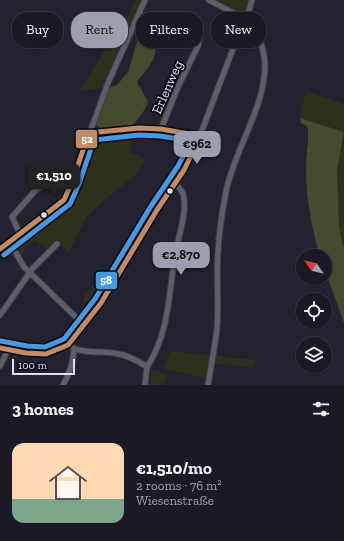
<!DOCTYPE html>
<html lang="en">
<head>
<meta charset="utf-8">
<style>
  body { margin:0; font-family:"Zilla Slab",serif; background:#272731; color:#f1f3f6; height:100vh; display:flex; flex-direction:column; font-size:15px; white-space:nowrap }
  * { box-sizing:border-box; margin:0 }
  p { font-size:13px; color:#9fa1a6 }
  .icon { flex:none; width:22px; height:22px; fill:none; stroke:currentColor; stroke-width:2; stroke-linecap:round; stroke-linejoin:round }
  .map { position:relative; height:385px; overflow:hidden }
  .side { display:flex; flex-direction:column; background:#1a1a24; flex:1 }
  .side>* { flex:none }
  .guide { position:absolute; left:12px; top:12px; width:320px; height:36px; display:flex; gap:8px }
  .needle { width:26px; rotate:304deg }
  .controls { position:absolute; left:296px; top:249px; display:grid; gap:8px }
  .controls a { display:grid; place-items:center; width:36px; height:36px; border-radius:50%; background:#1a1a24; box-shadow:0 1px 3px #0004,0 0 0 1px #383841; font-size:20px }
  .scale { position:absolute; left:12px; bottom:10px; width:63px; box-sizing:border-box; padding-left:4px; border:2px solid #dfe0f1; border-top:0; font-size:11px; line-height:14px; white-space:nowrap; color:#dfe0f1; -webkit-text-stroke:3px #090913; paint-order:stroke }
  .price { position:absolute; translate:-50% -34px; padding:0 9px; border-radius:8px; background:#9d9ead; color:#111; font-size:13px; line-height:26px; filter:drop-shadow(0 1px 2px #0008) }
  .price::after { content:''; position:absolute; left:50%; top:24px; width:12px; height:9px; margin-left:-6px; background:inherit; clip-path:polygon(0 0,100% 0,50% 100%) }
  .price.active { background:#222; color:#fff }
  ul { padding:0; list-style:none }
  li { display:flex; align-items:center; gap:12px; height:100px; padding:0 12px }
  li span { display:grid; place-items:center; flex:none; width:112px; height:80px; border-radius:12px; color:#555 }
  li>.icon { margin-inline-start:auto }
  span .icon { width:48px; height:48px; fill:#fffc; stroke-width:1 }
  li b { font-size:17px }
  h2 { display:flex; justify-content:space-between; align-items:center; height:48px; padding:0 12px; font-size:17px }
  .chip { padding:0 14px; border-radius:16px; background:#1a1a24; box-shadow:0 1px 3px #0004,0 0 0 1px #383841; font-size:14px; line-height:36px }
  .chip.active { background:#9d9ead; color:#111 }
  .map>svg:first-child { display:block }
</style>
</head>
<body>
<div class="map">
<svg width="344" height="385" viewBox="0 0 344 385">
  <rect width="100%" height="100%" fill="#232330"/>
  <!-- green -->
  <g fill="#2e301b">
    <path d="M136,0H144L127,36L125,39L118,38Z"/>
    <path d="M212,0H250L245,13L240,15Z"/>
    <path d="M116,40L123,45L105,87L79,91L109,44L112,41Z"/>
    <path d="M306,91L344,104V132L300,118Z"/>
    <path d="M133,131L130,152L146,160L136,174L119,189L104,200L87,216L68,253L61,245L57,241L48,250L35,240L26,247L20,257L13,245L14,241L66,202L70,193L88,143C100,130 116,133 133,131Z"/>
    <path d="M344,136V246L343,248L339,225L337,171Z"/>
    <path d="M93,285L104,294L93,309L83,299Z"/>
    <path d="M170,351L210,356L206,378L164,369Z"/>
    <path d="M216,356L256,360L253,368L215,363Z"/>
    <path d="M152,370L167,374L163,385H149Z"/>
  </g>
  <!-- forest -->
  <g fill="#474a2e">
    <path d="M141,34C170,45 149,67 137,82L148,102C145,111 138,119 132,126L100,128L95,124L108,88L117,85L128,72L139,36Z"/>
    <path d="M300,118L344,132L337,171L339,225L343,247L344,246V323L325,270V256H320C311,227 306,197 306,167C306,154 309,142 308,129L305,125L301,123Z"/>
  </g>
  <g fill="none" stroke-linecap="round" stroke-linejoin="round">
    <!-- minor casing -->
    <g stroke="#3f3f4b" stroke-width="7">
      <g id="minor">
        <path d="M161,129L178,87L198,46L200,31"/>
        <path d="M89,133L139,128L161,129L201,136"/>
        <path d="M20,234L12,217L34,192L57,172L72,182"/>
        <path d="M10,243L24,267L84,325"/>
        <path d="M0,249L57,206L67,195L108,83L145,0"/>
        <path d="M0,315L33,268L57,244"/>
        <path d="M68,345C80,354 99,351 114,353C126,355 137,360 147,367"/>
        <path d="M0,348L26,353L46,354L68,345L101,303L157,210L176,184L193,154L239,33C246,23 249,11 252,0"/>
        <path d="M0,366L8,350"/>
        <path d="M147,367C169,334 169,293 175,255C178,237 188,211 183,194C182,190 178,187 176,184"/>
        <path d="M63,385C70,373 73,364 74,350"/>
        <path d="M145,385L147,367"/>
        <path d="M208,385C211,366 215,347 217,328C219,303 216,277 218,252C219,232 222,212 226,192C234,150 263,112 265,68C265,51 259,34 248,21L209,0"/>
      </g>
    </g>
    <!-- minor -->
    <use href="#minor" stroke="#5d5e68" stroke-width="5"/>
    <!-- bus-1 casing -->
    <g stroke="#090913" stroke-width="8">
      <path id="bus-1" d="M0,249L64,200L72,182L89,133L139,128L161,129L201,136L184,170L157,210L101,303L68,345L46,354L26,353L0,348"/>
    </g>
    <!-- bus-2 casing -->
    <g stroke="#090913" stroke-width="8">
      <path id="bus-2" d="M1,341L27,346L45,347L64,339L95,299L151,206L178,166L191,141L160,136L139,135L94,140L79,184L70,204L4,255"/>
    </g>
    <!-- bus-1 -->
    <use href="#bus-1" stroke="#c18c65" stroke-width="5"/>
    <!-- bus-2 -->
    <use href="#bus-2" stroke="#4699e1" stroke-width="5"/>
  </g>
  <!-- markers -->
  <g fill="#dfe0f1" stroke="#090913" stroke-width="1.5">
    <circle cx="170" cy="191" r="3.5"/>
    <circle cx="44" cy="215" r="3.5"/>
  </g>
  <g text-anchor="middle" stroke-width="3.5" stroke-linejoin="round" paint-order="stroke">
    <!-- street labels -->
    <g font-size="14" fill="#dfe0f1" stroke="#090913">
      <text transform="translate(167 87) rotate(-66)" y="5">Erlenweg</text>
    </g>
  </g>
  <g stroke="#090913" stroke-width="1.5">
    <rect x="75" y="129" width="23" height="20" rx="4" fill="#c18c65"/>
    <rect x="95" y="271" width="23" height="19" rx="4" fill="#4699e1"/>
  </g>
  <g font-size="11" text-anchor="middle" font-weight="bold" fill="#fff">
    <text x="87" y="143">52</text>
    <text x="106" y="284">58</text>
  </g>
</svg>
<div class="controls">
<a><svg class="needle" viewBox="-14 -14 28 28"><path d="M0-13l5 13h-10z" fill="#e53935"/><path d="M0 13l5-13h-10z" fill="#9fa1a6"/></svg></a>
<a><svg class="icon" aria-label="locate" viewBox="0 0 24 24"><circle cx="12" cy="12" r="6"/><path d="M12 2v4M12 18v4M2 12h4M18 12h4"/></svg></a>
<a><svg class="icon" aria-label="layers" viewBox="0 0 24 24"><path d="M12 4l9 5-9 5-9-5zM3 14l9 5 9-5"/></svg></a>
</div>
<div class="scale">100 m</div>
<b class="price" style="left:197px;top:165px">€962</b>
<b class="price active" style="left:54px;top:197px">€1,510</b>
<b class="price" style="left:181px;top:276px">€2,870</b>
<div class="guide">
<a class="chip">Buy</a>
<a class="chip active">Rent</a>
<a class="chip">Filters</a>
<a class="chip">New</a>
</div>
</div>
<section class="side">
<h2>3 homes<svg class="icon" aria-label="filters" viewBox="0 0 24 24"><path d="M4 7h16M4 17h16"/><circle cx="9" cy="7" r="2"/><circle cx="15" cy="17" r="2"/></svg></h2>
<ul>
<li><span style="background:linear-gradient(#ffd9b3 70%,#7fa58c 0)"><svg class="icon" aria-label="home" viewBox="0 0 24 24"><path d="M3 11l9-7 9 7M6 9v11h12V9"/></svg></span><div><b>€1,510/mo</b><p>2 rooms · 76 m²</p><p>Wiesenstraße</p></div></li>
</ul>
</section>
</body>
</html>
